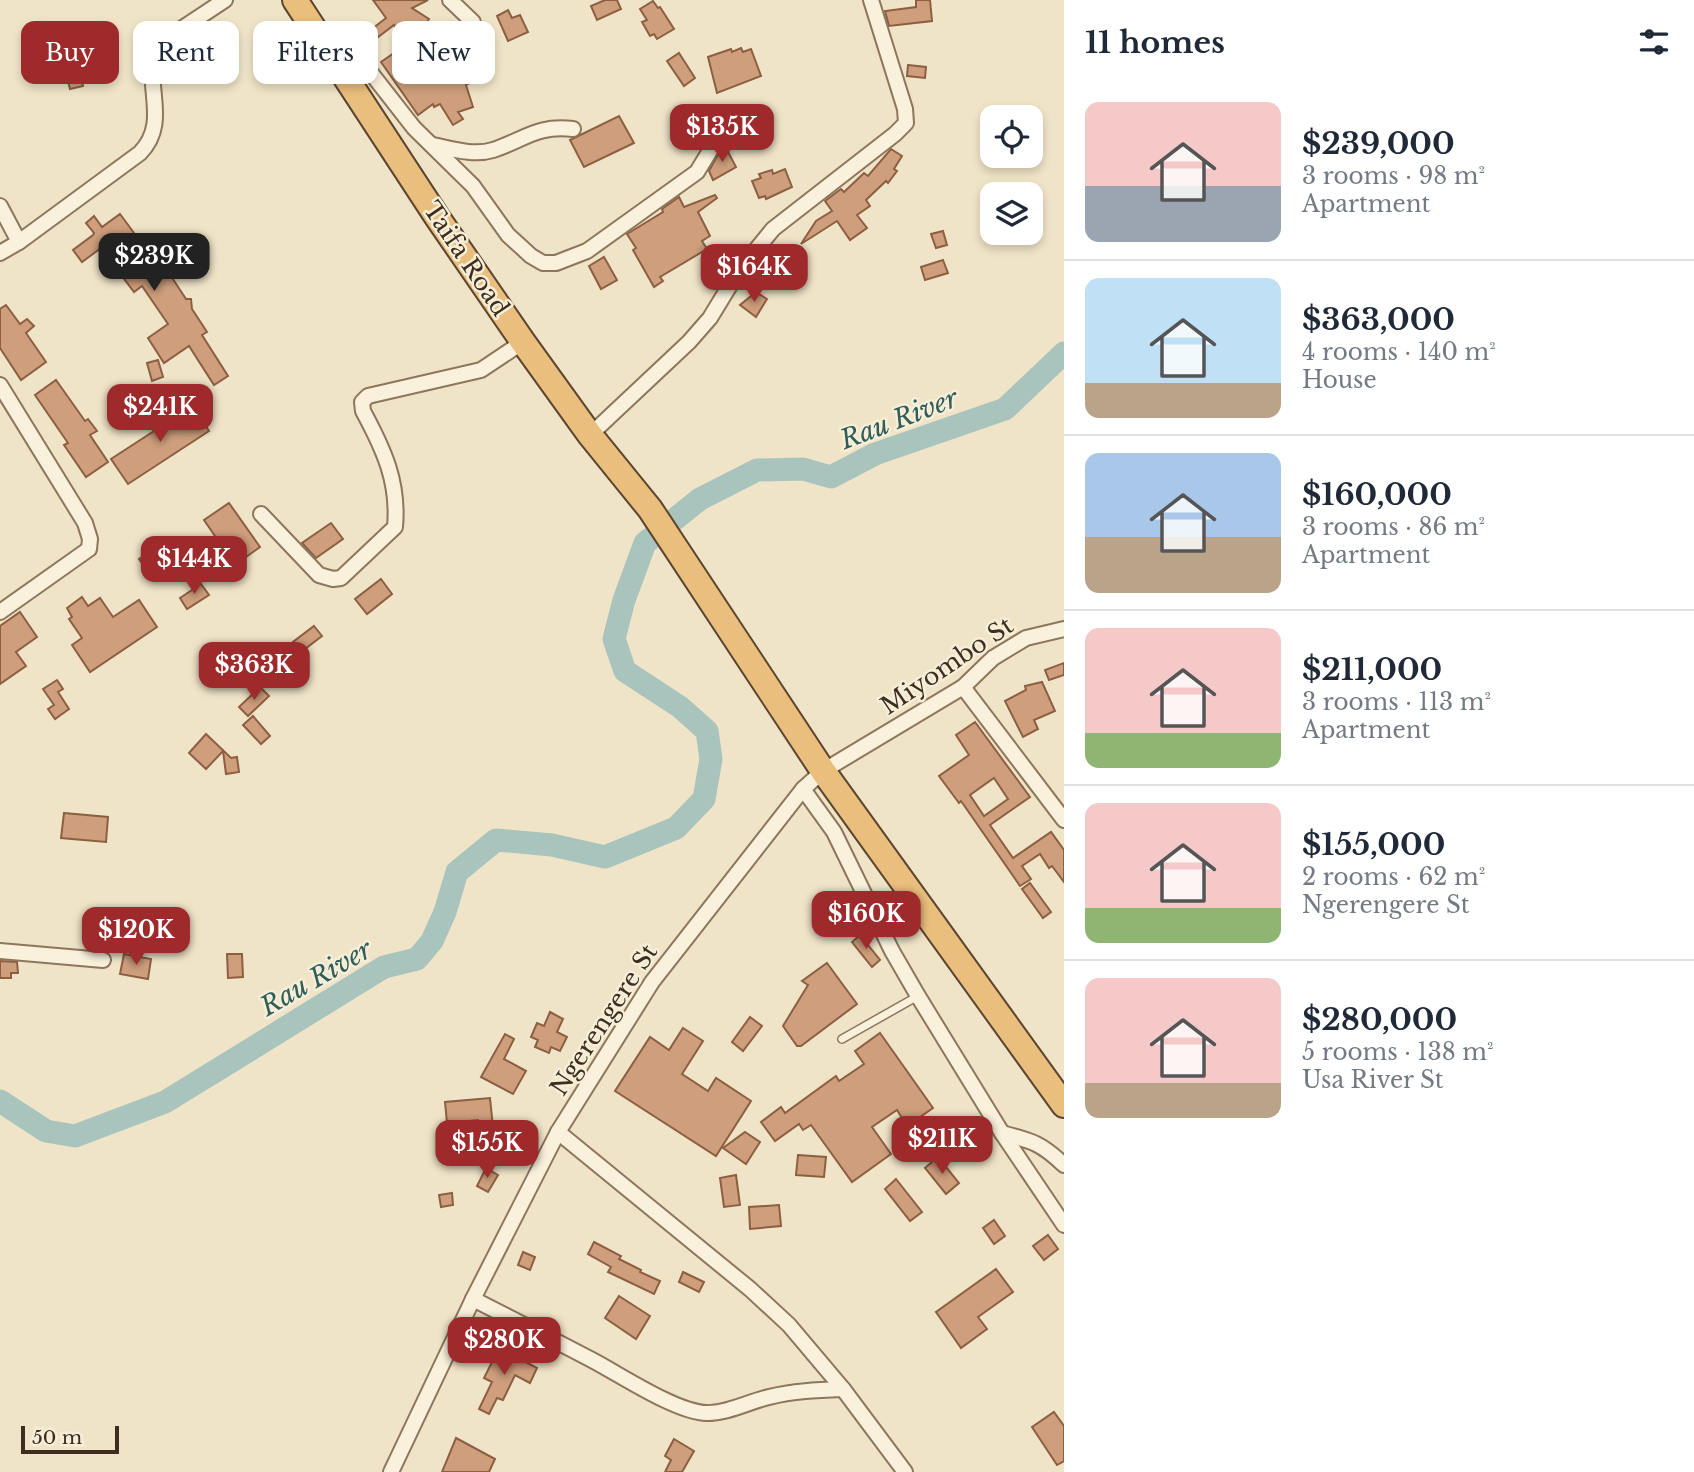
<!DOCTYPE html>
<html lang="en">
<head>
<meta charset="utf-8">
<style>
  body { margin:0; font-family:"Libre Baskerville",serif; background:#f2f2f3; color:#1f2937; height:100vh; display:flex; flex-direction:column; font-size:26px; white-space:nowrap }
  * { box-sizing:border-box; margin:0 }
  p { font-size:23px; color:#747a83 }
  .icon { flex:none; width:38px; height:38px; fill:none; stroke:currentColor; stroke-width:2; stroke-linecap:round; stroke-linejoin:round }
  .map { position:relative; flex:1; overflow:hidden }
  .sheet { display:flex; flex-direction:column; background:#fff; width:630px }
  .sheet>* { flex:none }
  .hud { position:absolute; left:21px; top:21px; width:665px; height:63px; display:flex; gap:14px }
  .controls { position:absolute; left:980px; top:105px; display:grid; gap:14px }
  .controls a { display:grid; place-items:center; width:63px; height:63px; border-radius:14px; background:#fff; box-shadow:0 4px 10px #0003; font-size:35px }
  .scale { position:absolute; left:21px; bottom:18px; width:98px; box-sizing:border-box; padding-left:7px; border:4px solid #3d2e20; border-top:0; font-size:19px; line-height:24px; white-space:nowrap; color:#3d2e20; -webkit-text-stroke:5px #f7eed8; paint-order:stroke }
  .price { position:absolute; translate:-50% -60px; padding:0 16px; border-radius:14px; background:#9e2a2b; color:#fff; font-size:23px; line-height:46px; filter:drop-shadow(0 2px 4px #0008) }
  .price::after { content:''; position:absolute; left:50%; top:42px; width:21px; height:16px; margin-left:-10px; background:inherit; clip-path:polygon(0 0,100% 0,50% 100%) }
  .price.current { background:#222; color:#fff }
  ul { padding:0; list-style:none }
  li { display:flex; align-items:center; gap:21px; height:175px; padding:0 21px }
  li+li { border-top:2px solid #e0e1e3 }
  li span { display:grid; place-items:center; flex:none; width:196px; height:140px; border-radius:14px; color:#555 }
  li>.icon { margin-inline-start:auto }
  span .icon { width:84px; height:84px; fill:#fffc; stroke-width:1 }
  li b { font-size:30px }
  h2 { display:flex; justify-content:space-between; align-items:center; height:84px; padding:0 21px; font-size:30px }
  .tag { padding:0 24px; border-radius:14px; background:#fff; box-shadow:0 4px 10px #0003; font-size:24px; line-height:63px }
  .tag.current { background:#9e2a2b; color:#fff }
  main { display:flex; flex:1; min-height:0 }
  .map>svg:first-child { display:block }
</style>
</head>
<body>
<main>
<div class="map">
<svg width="1064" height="1472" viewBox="0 0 1064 1472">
  <rect width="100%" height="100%" fill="#f0e4c8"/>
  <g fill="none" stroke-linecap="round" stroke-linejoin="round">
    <!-- river -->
    <path stroke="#a9c4bc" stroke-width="23" d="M0,1101L46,1131L75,1136L165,1102L384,967L417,959L432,941L445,912L457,872L496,840L552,845L605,857L676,828L704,799L711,759L707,731L680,707L625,671L614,639L624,600L645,543L700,499L757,470L803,469L831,477L875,454L1005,409L1064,353"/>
  </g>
  <!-- building -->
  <g fill="#cf9f7d" stroke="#8d5f41" stroke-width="2" fill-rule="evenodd">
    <path d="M373,0H428L412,8L429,19L422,29L435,47L452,34L475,66L471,69L474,73L469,78L471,82L466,85L473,107L458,112L463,119L453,125L440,104L434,107L433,104L418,115L381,62L407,44L394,25L369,44L363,36L386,18Z"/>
    <path d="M605,0H617L621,9L597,20L591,6Z"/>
    <path d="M916,0H930L932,21L889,26L885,11L916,7Z"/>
    <path d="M653,1L658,8L660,7L674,29L657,39L654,34L650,36L642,22L647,20L640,9Z"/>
    <path d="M508,10L512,18L520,15L528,32L508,41L497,16Z"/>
    <path d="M78,45L79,49L88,47L96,78L82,81L83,86L70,89L60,49Z"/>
    <path d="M741,48L743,52L751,49L761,76L717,93L708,57L731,49L732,52Z"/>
    <path d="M679,53L695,78L684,86L667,61Z"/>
    <path d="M908,65L926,67L925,78L907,76Z"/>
    <path d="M619,116L634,143L584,167L570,140Z"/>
    <path d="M725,146L736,167L713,180L709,171L721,149Z"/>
    <path d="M891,149L902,156L894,169L897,171L888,183L886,181L866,200L870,206L857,215L867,228L850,240L837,221L801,244L816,221L832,211L825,201L841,189L844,192L864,173L868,176Z"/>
    <path d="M785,169L792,187L766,199L765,196L759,198L752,181L761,178L759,174L772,170L773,174Z"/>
    <path d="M715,195L717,198L698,212L710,236L702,241L707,249L660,277L663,281L654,287L633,250L636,248L627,234L663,212L662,209L679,197L684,207Z"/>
    <path d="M120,214L165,275L169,273L186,299H191L192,309L207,332L202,335L228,376L214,385L189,346L164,363L148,338L168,324L142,286L134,292L101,248L82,262L73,250L93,235L94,233L86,223L94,216L102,227Z"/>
    <path d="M943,231L947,245L936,248L931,234Z"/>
    <path d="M604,257L617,280L601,289L589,266Z"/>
    <path d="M943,260L948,273L925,280L921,267Z"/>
    <path d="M756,292L767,299L756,317L740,305Z"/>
    <path d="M6,305L20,324L27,319L34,326L26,333L46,362L21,380L0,348V309Z"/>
    <path d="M158,360L163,377L152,381L147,363Z"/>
    <path d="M56,380L85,421L88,419L97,431L90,435L108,462L86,477L64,445L68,443L35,395Z"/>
    <path d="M192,405L209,431L128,484L111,459L154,431L149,424L160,417L165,424Z"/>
    <path d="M229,503L260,547L235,565L204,520Z"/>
    <path d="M331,523L343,539L316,558L302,543Z"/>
    <path d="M158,547L169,566L152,577L139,559Z"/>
    <path d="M381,579L392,594L367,614L355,599Z"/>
    <path d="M201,584L209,595L187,609L180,598Z"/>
    <path d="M82,597L88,606L100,598L113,617L139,600L157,627L90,672L72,645L82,638L69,619L72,617L67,608Z"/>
    <path d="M20,612L37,637L16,652L26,666L0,684V626Z"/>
    <path d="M314,626L322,636L297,655L289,645Z"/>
    <path d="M1064,663V675L1049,680L1045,670Z"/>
    <path d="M57,680L63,689L58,692L69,709L55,719L48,709L54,705L43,689Z"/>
    <path d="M1042,682L1055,711L1034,720L1038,729L1023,737L1005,701L1026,690L1025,686Z"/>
    <path d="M260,687L269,696L248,716L239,707Z"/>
    <path d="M253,716L270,736L261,744L243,725Z"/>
    <path d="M975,722L1030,797L990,825L1013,858L1051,832L1064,850V882L1052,866L1049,868L1040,854L1022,866L1031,879L1020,886L961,801L959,803L939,776L969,755L956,735ZM994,778L1008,799L984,816L970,795Z"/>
    <path d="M206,734L231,758L237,757L239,772L226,774L223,751L206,769L189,753Z"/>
    <path d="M64,813L108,817L106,842L61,838Z"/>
    <path d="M1030,883L1051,912L1043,918L1022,889Z"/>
    <path d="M860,935L880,960L872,967L852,942Z"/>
    <path d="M124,954L151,959L148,979L120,974Z"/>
    <path d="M227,954H242L243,977L228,978Z"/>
    <path d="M0,961L17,962L18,973H11V978H0Z"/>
    <path d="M827,963L857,1004L801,1046H797L783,1026L808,985L802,981Z"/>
    <path d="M550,1012L563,1019L557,1032L567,1037L560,1051L551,1047L549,1053L535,1047L538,1040L531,1037L537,1023L544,1026Z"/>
    <path d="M750,1017L762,1026L743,1051L732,1042Z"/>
    <path d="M683,1028L703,1041L682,1074L708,1091L716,1078L751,1101L716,1156L615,1091L650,1037L669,1050Z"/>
    <path d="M880,1033L933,1108L907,1126L897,1110L872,1127L891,1154L852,1182L811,1125L803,1130L799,1124L775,1141L761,1122L781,1107L785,1113L836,1076L839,1081L864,1064L855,1051Z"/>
    <path d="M505,1034L514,1039L504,1059L526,1071L513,1094L481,1077Z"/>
    <path d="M490,1098L495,1147L481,1148L478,1120L447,1123L445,1102Z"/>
    <path d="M745,1132L760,1142L746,1164L723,1148Z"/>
    <path d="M798,1155L826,1157L824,1177L796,1175Z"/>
    <path d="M938,1157L959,1183L946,1194L925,1168Z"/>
    <path d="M486,1168L498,1175L488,1192L477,1186Z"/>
    <path d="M736,1175L740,1205L724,1207L720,1178Z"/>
    <path d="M896,1179L922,1212L910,1221L885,1189Z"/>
    <path d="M452,1193L453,1205L441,1207L439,1195Z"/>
    <path d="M779,1205L781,1226L750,1229L749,1207Z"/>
    <path d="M994,1220L1005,1236L994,1244L983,1228Z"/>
    <path d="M1048,1235L1058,1249L1044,1260L1033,1246Z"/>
    <path d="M594,1242L621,1256L619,1259L641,1270L640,1272L660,1281L654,1294L608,1272L611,1267L588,1254Z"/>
    <path d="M523,1252L535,1257L530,1270L518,1265Z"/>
    <path d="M996,1269L1013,1292L978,1317L987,1329L961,1348L936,1312Z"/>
    <path d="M683,1272L704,1282L699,1292L679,1282Z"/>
    <path d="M619,1296L650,1316L636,1339L605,1318Z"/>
    <path d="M499,1348L537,1368L530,1383L515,1375L503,1400L497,1398L489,1414L479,1409L492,1382L484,1378Z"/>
    <path d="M1054,1412L1064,1426V1461L1057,1465L1032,1427Z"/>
    <path d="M456,1438L495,1459L489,1472H442Z"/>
    <path d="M674,1439L694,1451L682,1472H665L671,1460L665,1456Z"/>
  </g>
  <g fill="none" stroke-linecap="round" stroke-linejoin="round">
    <!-- service casing -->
    <g stroke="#8d765c" stroke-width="10">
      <path id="service" d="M842,1039L918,996"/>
    </g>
    <!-- minor casing -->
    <g stroke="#8d765c" stroke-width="18">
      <g id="minor">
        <path d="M450,0L473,22"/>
        <path d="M334,59H354L364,64L414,128L473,186L508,235L531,256L543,263H556L587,251L697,172L711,149L719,118"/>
        <path d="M433,145C452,149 474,156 493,150C526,139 536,125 573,129"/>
        <path d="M0,206L19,242"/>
        <path d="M0,253L19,242L140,153C174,118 136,77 163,41L225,0"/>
        <path d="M0,385L85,523L90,539L89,549L0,612"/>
        <path d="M590,435L689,342L710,318L738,272L773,229L895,134L906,123L905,109L871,0"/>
        <path d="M261,514L319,575L333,579L341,578L395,527C399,482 384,450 363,411L362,402L368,396L481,370L523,342"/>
        <path d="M963,687L1064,820"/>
        <path d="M803,789L834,832L892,951L918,996L1002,1133L1064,1225"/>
        <path d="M0,951L103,960"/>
        <path d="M558,1132L750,1289L789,1325L843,1389L905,1472"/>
        <path d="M1002,1133C1032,1141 1041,1143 1064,1165"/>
        <path d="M473,1299C512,1319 552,1339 592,1360C619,1374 677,1413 707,1413C728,1413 748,1402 769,1397C793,1391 817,1390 843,1389"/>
        <path d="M391,1472L473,1299L558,1132L652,982L803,789L823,771L963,687L993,658L1026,638L1064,629"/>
      </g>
    </g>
    <!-- trunk casing -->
    <g stroke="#5b4430" stroke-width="28">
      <path id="trunk" d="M295,0L437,217L523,342L590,435L650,509L823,771L1064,1105"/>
    </g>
    <!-- service -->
    <use href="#service" stroke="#faf1dc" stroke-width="7"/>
    <!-- minor -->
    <use href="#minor" stroke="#faf1dc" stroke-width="14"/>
    <!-- trunk -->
    <use href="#trunk" stroke="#eabe7c" stroke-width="24"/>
  </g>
  <g text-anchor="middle" stroke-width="5" stroke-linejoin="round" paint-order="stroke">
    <!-- street labels -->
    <g font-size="24" fill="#3d2e20" stroke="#f7eed8">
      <text transform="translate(466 259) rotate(56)" y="8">Taifa Road</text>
      <text transform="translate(947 666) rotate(-34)" y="8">Miyombo St</text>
      <text transform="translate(604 1020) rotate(-57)" y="8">Ngerengere St</text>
    </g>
    <!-- water labels -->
    <g font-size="26" font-style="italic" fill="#2f5d5a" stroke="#f7eed8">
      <text transform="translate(899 419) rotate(-21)" y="9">Rau River</text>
      <text transform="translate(316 978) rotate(-30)" y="9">Rau River</text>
    </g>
  </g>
</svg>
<div class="controls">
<a><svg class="icon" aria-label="locate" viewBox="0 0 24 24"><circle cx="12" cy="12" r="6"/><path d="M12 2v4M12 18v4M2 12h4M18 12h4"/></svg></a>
<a><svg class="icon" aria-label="layers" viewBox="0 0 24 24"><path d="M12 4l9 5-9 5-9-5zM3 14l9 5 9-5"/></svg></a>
</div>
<div class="scale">50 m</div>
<b class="price" style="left:722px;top:164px">$135K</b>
<b class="price current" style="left:154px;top:293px">$239K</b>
<b class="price" style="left:754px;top:304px">$164K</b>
<b class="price" style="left:160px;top:444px">$241K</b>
<b class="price" style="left:194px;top:596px">$144K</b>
<b class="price" style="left:254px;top:702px">$363K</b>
<b class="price" style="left:866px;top:951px">$160K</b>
<b class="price" style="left:136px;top:967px">$120K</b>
<b class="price" style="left:942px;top:1176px">$211K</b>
<b class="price" style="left:487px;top:1180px">$155K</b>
<b class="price" style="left:504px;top:1377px">$280K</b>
<div class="hud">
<a class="tag current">Buy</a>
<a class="tag">Rent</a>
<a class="tag">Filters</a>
<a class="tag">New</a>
</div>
</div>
<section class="sheet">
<h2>11 homes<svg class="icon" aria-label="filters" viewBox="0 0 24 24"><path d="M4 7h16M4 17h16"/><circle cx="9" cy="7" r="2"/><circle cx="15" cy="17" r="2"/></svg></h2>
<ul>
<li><span style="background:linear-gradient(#f6c9c9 60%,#9aa5b1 0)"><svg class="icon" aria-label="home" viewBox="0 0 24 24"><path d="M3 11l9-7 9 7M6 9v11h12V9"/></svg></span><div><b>$239,000</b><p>3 rooms · 98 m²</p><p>Apartment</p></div></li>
<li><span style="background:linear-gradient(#bfe0f5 75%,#b9a48a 0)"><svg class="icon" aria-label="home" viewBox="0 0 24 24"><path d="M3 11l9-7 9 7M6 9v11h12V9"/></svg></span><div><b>$363,000</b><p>4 rooms · 140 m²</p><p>House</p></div></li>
<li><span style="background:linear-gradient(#a9c7e8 60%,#b9a48a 0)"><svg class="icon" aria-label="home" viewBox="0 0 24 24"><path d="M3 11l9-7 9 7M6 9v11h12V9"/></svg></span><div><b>$160,000</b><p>3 rooms · 86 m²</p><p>Apartment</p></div></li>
<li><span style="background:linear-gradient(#f6c9c9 75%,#8fb573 0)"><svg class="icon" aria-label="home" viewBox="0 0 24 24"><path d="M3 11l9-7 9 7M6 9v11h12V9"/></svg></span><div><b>$211,000</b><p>3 rooms · 113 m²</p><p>Apartment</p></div></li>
<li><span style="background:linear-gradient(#f6c9c9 75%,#8fb573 0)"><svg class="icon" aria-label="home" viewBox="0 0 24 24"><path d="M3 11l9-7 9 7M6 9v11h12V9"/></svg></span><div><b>$155,000</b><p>2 rooms · 62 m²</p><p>Ngerengere St</p></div></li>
<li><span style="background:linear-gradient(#f6c9c9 75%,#b9a48a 0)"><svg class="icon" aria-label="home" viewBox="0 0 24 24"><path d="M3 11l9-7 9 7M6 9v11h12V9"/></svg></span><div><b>$280,000</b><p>5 rooms · 138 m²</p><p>Usa River St</p></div></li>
</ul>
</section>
</main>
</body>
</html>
